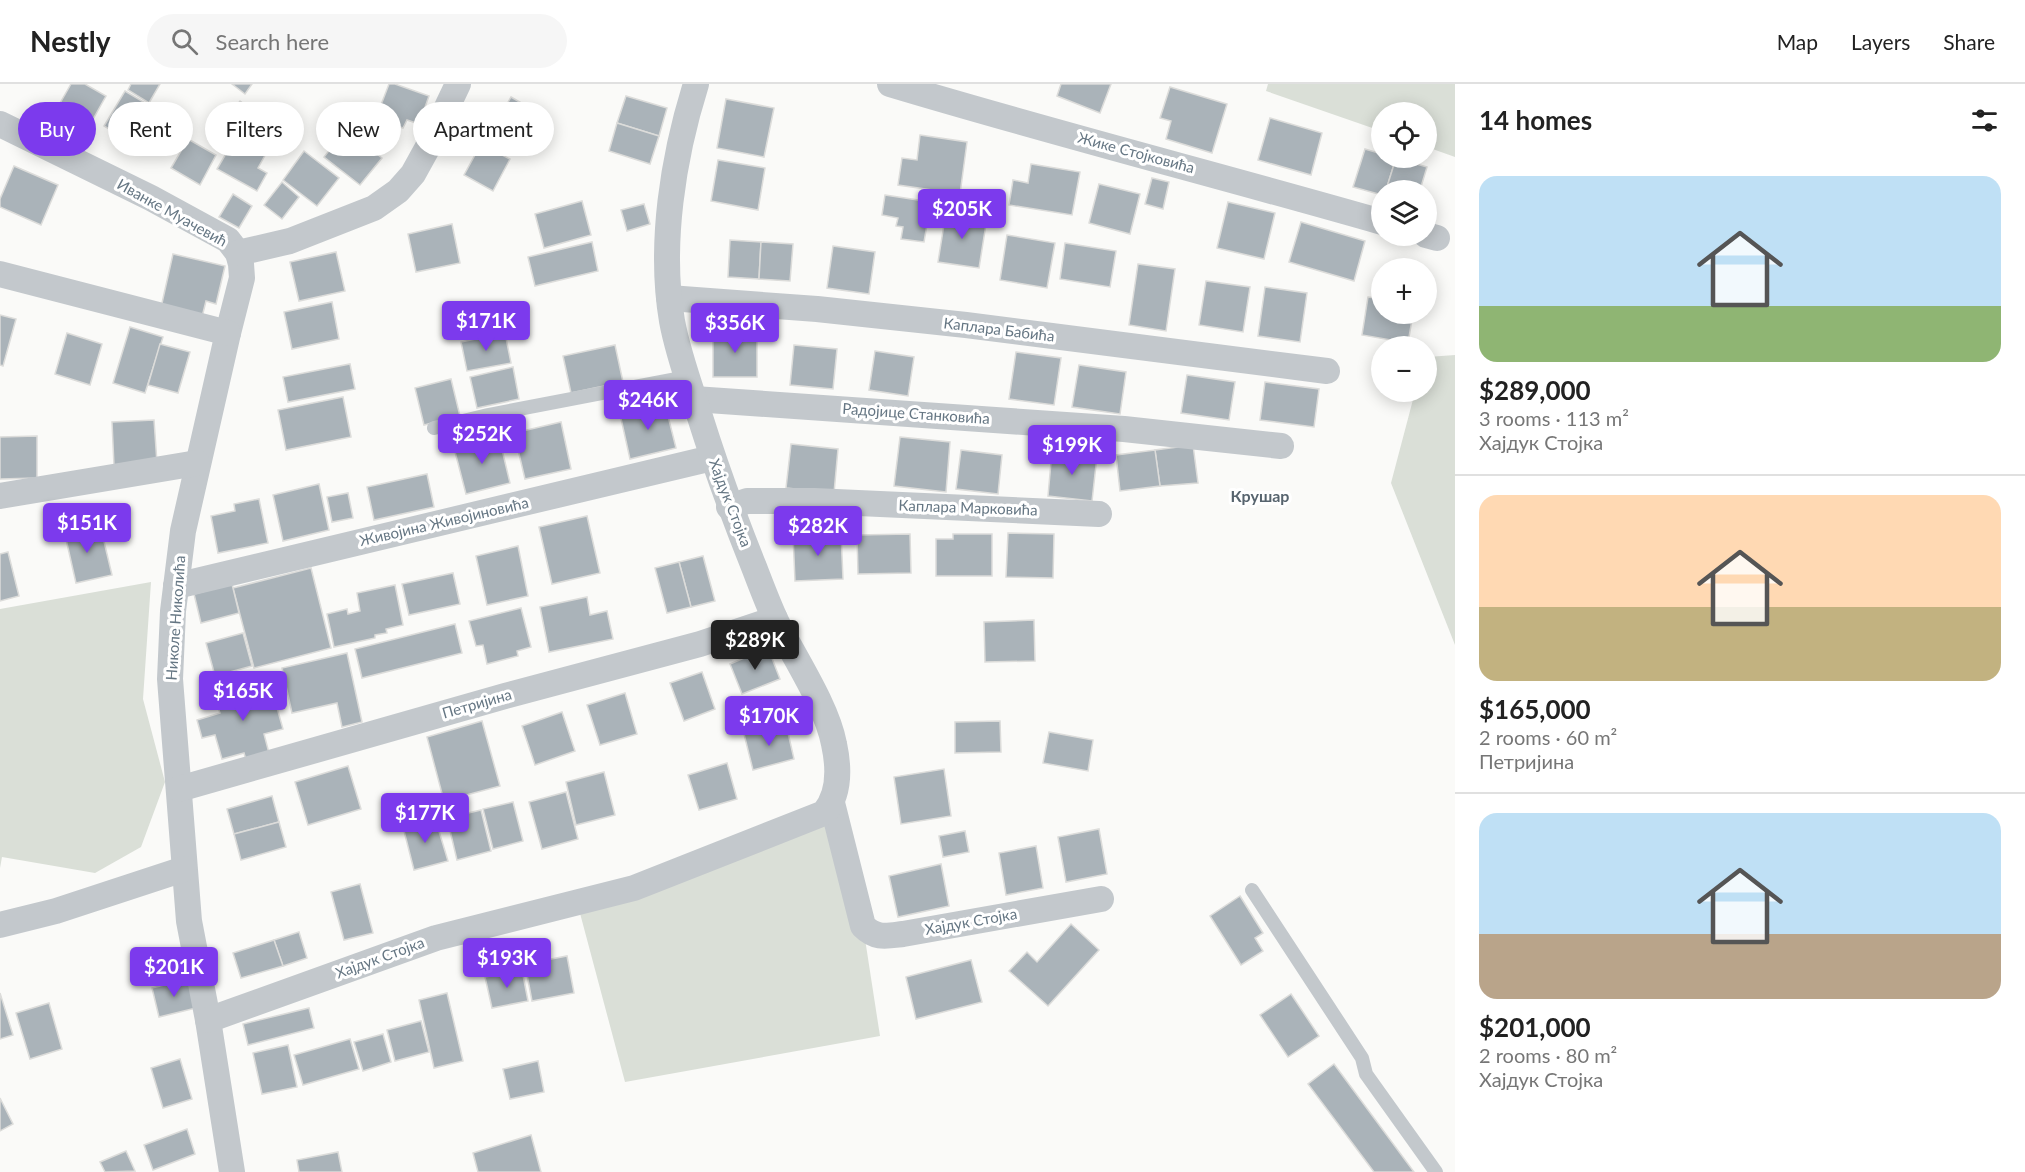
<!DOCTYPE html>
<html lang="en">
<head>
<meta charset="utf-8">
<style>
  body { margin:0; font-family:Lato,sans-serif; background:#f6f6f6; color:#222; height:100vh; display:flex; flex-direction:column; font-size:22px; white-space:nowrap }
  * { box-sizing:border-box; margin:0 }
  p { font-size:20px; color:#767676 }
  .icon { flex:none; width:33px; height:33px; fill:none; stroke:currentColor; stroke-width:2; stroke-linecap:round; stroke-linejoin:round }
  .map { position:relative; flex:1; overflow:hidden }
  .details { display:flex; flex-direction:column; background:#fff; width:570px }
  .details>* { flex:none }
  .top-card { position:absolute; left:18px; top:18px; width:570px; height:54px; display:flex; gap:12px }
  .tools { position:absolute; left:1371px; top:18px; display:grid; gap:12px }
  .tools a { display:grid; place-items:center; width:66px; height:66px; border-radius:50%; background:#fff; box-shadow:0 3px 15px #0003; font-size:30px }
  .price { position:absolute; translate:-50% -51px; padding:0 14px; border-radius:6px; background:#7c3aed; color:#fff; font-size:20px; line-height:39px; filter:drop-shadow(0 2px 3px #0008) }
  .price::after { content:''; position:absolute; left:50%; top:36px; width:18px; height:14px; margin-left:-9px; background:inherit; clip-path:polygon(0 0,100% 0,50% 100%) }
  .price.current { background:#222; color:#fff }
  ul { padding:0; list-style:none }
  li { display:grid; align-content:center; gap:12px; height:318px; padding:0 24px }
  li+li { border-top:2px solid #e0e0e0 }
  li span { display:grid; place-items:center; height:186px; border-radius:18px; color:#555 }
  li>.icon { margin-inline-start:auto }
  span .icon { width:108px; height:108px; fill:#fffc; stroke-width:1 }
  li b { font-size:26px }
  h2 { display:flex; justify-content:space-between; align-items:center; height:72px; padding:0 24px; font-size:26px }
  .pill { padding:0 21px; border-radius:27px; background:#fff; box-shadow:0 3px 15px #0003; font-size:21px; line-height:54px }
  .pill.current { background:#7c3aed; color:#fff }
  header { display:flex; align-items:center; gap:36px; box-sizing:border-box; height:84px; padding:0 30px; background:#fff; border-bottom:2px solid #e0e0e0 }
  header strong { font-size:28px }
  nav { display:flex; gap:33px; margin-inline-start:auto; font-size:21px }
  .search { width:420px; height:54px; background:#f6f6f6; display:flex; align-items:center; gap:15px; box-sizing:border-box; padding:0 21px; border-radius:33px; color:#767676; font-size:22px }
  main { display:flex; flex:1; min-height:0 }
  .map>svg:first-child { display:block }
</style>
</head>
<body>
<header>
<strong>Nestly</strong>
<div class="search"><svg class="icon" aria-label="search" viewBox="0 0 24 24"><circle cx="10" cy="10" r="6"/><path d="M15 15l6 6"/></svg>Search here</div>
<nav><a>Map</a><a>Layers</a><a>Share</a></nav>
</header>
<main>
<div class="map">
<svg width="1455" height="1088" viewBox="0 0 1455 1088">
  <rect width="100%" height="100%" fill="#fafaf8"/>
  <!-- green -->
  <g fill="#dadfd7">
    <path d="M1268,0H1455V73L1427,63L1426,28H1382L1381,47L1266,7Z"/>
    <path d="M1455,271V561L1391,399L1415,308H1426L1427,273Z"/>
    <path d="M151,498L143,615L165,698L141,763L95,789L2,773L0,784V525Z"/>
    <path d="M824,729L863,842L880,952L625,998L577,818Z"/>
  </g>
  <!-- building -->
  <g fill="#aab3b9" stroke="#dcdcda" stroke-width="1.5">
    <path d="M71,0H85L106,12L83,53L51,35Z"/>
    <path d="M131,0H160L149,19L128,6Z"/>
    <path d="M232,0H252L245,10Z"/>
    <path d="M389,0H395L429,12L419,40L407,36L403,44L376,34Z"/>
    <path d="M1061,0H1111L1100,29L1057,12Z"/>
    <path d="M1170,3L1227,20L1212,69L1166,55L1171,37L1160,34Z"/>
    <path d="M125,7L167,32L146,67L104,42Z"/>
    <path d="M626,12L667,24L659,52L617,39Z"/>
    <path d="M511,13L544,32L522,71L489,52Z"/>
    <path d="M726,15L774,24L764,73L717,64Z"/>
    <path d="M240,17L260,32L248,47L229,32Z"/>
    <path d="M1270,34L1322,49L1311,91L1258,76Z"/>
    <path d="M617,39L659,52L650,80L609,67Z"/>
    <path d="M346,45L382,74L360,101L324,73Z"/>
    <path d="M238,49L268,66L258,84L267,89L257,107L217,85Z"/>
    <path d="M920,51L967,58L960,110L898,101L902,74L917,76Z"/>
    <path d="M188,55L216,71L200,101L171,84Z"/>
    <path d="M481,60L510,75L493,107L464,91Z"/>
    <path d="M1365,65L1382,70V74H1396L1386,106H1382V111L1353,103Z"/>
    <path d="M304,67L339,94L317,122L283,96Z"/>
    <path d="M1396,74L1427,83L1420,106H1386Z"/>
    <path d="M718,76L765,84L758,126L711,117Z"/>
    <path d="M1031,80L1080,88L1072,131L1009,121L1013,96L1028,99Z"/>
    <path d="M14,82L58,101L41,141L0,123V115Z"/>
    <path d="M1152,94L1169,98L1163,125L1145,120Z"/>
    <path d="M282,98L299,113L282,135L264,121Z"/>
    <path d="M1099,100L1140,110L1130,150L1089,139Z"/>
    <path d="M233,110L252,122L239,144L219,133Z"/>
    <path d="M885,111L931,118L924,158L901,155L903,143L896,142L898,134L882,131Z"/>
    <path d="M582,117L591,151L544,164L535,130Z"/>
    <path d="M1228,118L1275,129L1264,175L1217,164Z"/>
    <path d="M644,120L650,140L627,147L621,126Z"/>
    <path d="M946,128L987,134L979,184L938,178Z"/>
    <path d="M1301,138L1365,157L1354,197L1289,178Z"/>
    <path d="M452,140L460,179L416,188L408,150Z"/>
    <path d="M1007,151L1055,159L1047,204L1000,196Z"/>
    <path d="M730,156L761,158L759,195L728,193Z"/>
    <path d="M592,158L598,187L535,202L528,173Z"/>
    <path d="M761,158L793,160L790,197L759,195Z"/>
    <path d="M1065,159L1116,167L1110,203L1060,195Z"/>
    <path d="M833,162L875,168L869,210L827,204Z"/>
    <path d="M336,168L345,207L299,217L290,178Z"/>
    <path d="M173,170L225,182L216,220L206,217L201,237L160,228Z"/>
    <path d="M1138,180L1175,185L1166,247L1129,241Z"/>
    <path d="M1206,197L1250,203L1243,248L1199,241Z"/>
    <path d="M1265,203L1307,209L1300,258L1258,252Z"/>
    <path d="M1368,213L1382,215V230H1413L1408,259L1362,251Z"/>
    <path d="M332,218L339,255L292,265L284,228Z"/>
    <path d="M0,231L16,235L3,282L0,281Z"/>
    <path d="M130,243L163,253L145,309L113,299Z"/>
    <rect x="713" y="246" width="44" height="47"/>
    <path d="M67,249L102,260L90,301L55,290Z"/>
    <path d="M505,249L511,279L467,287L461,258Z"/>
    <path d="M160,260L190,268L178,309L148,301Z"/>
    <path d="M615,261L623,298L571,309L563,272Z"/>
    <path d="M794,261L837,265L833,305L790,301Z"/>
    <path d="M875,267L914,273L908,312L869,306Z"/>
    <path d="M1016,268L1061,274L1054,321L1009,315Z"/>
    <path d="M350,280L355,305L288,318L283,293Z"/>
    <path d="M1079,281L1126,288L1120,330L1072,323Z"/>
    <path d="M513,283L519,315L477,324L470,293Z"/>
    <path d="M1187,291L1235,298L1229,336L1181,329Z"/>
    <path d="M451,295L460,332L424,341L415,304Z"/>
    <path d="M1265,298L1319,305L1314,343L1260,336Z"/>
    <path d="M343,313L351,353L286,366L278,326Z"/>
    <path d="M665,320L676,364L630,375L620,330Z"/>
    <path d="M154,336L157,379L114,382L112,338Z"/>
    <path d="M561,338L571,385L525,395L514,349Z"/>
    <path d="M37,352V394L0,395V353Z"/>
    <path d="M499,353L510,399L466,410L454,364Z"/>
    <path d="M900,353L950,358L946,408L894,402Z"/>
    <path d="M791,360L838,365L834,409L786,404Z"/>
    <path d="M1193,361L1198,399L1160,402L1155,366Z"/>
    <path d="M961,366L1002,371L998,410L956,405Z"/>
    <path d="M1155,366L1160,402L1120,407L1116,371Z"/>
    <path d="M1052,367L1097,372L1092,417L1048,412Z"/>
    <path d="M427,390L434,423L374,436L367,403Z"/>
    <path d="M319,400L329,446L283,457L273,411Z"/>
    <path d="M348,409L353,434L332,438L327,413Z"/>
    <path d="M259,415L268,459L218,469L211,432L235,427L234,420Z"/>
    <path d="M587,432L600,489L552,500L539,443Z"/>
    <path d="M81,437L85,453L102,449L112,491L76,499L63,442Z"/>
    <path d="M841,449L843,495L795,497L793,451Z"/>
    <path d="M1008,449L1054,450L1053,494L1006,493Z"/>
    <path d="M910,450L911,489L858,490L857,451Z"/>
    <path d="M953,450H992V492H936V455H953Z"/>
    <path d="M518,462L528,512L487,521L476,472Z"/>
    <path d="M8,468L19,512L0,517V470Z"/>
    <path d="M703,472L715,517L691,523L679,478Z"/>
    <path d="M679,478L691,523L667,529L655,484Z"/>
    <path d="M311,484L331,564L254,584L233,504Z"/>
    <path d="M453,489L460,520L409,531L402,500Z"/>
    <path d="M232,500L239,529L201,539L194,510Z"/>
    <path d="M395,501L403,541L386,545L387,549L375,551V554L334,563L327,530L347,525L348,530L360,527L357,509Z"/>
    <path d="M587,513L590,531L607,527L613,555L549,568L540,523Z"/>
    <path d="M521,524L531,563L517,567L518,572L487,580L483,561L476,562L469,537Z"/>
    <path d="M1034,536L1035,577L985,578L984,538Z"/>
    <path d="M455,540L462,569L362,594L355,565Z"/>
    <path d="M243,549L252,582L215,592L206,559Z"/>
    <path d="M768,564L780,595L742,610L730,580Z"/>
    <path d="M347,569L362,638L342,643L337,619L292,629L282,584Z"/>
    <path d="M702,588L715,625L684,637L670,599Z"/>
    <path d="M270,599L283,645L264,650L269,669L246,676L244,669L222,675L215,651L202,654L197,636L220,629L215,615Z"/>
    <path d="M625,609L637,650L600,661L587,621Z"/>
    <path d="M562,628L575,667L535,681L522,642Z"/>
    <path d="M482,637L500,702L444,717L427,653Z"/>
    <path d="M1000,637L1001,668L955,669V638Z"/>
    <path d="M786,640L794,675L753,686L744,650Z"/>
    <path d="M1049,648L1093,656L1088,687L1043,679Z"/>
    <path d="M727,679L737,715L699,726L688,691Z"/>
    <path d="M348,682L361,725L308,741L295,698Z"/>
    <path d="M944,685L951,732L901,740L894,693Z"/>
    <path d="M604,688L615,731L576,741L566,698Z"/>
    <path d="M566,708L578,755L542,765L529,718Z"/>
    <path d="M272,712L279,738L234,750L227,725Z"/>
    <path d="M513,718L523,757L493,765L483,725Z"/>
    <path d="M481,726L491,767L457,776L447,734Z"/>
    <path d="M435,734L448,777L414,786L403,743Z"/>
    <path d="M279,738L286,763L241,776L234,750Z"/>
    <path d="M1099,745L1107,790L1066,798L1058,753Z"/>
    <path d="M965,747L969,768L943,773L939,752Z"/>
    <path d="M1036,762L1043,804L1006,811L999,769Z"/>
    <path d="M941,780L949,822L898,833L889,792Z"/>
    <path d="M360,800L373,849L344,856L331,808Z"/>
    <path d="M1240,812L1263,849L1255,854L1263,867L1241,881L1210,832Z"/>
    <path d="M1071,840L1099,866L1048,922L1009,887L1027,868L1037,878Z"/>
    <path d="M299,848L307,874L283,882L274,856Z"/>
    <path d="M274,856L283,882L241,894L233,869Z"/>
    <path d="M567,872L574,909L532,917L525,880Z"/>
    <path d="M971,876L982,918L916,935L906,893Z"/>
    <path d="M522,886L528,917L492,924L485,893Z"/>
    <path d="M188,895L196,924L159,933L152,904Z"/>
    <path d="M0,909L13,951L0,955Z"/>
    <path d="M447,909L463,977L434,984L419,916Z"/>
    <path d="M1291,910L1319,952L1288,973L1260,931Z"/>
    <path d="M49,919L62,965L30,975L16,929Z"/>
    <path d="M309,924L314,944L248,961L243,940Z"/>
    <path d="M421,937L429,968L395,977L387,946Z"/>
    <path d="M383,950L391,978L363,987L354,958Z"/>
    <path d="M350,955L359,985L303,1001L294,971Z"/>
    <path d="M288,961L297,1003L262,1010L253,969Z"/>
    <path d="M180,975L192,1015L163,1024L151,984Z"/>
    <path d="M538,977L544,1008L510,1015L503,985Z"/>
    <path d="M1334,980L1414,1088H1374L1308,1000Z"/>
    <path d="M0,1014L13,1040L0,1047Z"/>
    <path d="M187,1045L195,1070L153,1086L144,1061Z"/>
    <path d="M531,1051L541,1088H478L473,1069Z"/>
    <path d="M126,1067L135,1087L105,1088L100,1078Z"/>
    <path d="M338,1068L342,1088H299L297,1076Z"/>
  </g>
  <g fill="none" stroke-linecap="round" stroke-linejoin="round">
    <!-- lane -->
    <g stroke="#c3c8cc" stroke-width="14">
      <path d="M434,344L488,331L686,293"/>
      <path d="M1252,806L1362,974L1366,990L1436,1088"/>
    </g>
    <!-- street -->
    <g stroke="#c3c8cc" stroke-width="26">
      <path d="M890,0C1053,49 1218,91 1382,138"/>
      <path d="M0,40L151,114L228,156L238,169L241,180L242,194L228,249L183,447L173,527L170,595L189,837L208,936L232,1088"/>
      <path d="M1426,151L1437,154"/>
      <path d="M238,169L290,157L374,124L398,107L413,90L429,61L458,0"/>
      <path d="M0,190L228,249"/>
      <path d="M669,214L817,225L966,241L1327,287"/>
      <path d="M694,315L1124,345L1281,362"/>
      <path d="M0,412L197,379"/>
      <path d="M729,423L747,417H814L1099,430"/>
      <path d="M176,502L712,374"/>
      <path d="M179,705L505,612L700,560L775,535"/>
      <path d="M832,719L863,842C876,855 886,852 903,850L1101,815"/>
      <path d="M0,841L56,827L184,785"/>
      <path d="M208,936L436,854L634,804L824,729C840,710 839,683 834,660C827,622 794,573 776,537C768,520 761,501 754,483C734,433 716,384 700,333C690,302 678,270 672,237C659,161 673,73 696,0"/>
    </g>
  </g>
  <g text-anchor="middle" stroke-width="6" stroke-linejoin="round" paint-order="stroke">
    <!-- street labels -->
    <g font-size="15" fill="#657683" stroke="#fff">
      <text transform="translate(1136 69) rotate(15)" y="5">Жике Стојковића</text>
      <text transform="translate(172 129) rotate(29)" y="5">Иванке Муачевић</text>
      <text transform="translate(999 246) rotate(7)" y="5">Каплара Бабића</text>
      <text transform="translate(916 330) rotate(4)" y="5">Радојице Станковића</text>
      <text transform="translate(730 419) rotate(69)" y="5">Хајдук Стојка</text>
      <text transform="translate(968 424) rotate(2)" y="5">Каплара Марковића</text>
      <text transform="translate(444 438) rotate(-13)" y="5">Живојина Живојиновића</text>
      <text transform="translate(176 534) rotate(-86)" y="5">Николе Николића</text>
      <text transform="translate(477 620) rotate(-16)" y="5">Петријина</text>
      <text transform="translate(971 838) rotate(-10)" y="5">Хајдук Стојка</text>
      <text transform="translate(380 874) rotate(-20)" y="5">Хајдук Стојка</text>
    </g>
    <!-- neighbourhood labels -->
    <g font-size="16" font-weight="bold" fill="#57646e" stroke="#fff">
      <text x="1260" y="418">Крушар</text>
    </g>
  </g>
</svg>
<div class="tools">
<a><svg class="icon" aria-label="locate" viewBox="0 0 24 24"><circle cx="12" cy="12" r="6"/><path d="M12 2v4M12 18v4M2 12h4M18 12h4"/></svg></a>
<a><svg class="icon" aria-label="layers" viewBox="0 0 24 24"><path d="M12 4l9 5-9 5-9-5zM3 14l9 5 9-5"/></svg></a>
<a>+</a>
<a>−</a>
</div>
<b class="price" style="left:962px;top:156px">$205K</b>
<b class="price" style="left:486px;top:268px">$171K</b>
<b class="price" style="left:735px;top:270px">$356K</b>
<b class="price" style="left:648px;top:347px">$246K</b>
<b class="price" style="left:482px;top:381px">$252K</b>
<b class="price" style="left:1072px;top:392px">$199K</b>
<b class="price" style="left:87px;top:470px">$151K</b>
<b class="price" style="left:818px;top:473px">$282K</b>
<b class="price current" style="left:755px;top:587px">$289K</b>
<b class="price" style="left:243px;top:638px">$165K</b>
<b class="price" style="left:769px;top:663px">$170K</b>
<b class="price" style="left:425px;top:760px">$177K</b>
<b class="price" style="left:507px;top:905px">$193K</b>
<b class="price" style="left:174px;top:914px">$201K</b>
<div class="top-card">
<a class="pill current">Buy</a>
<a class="pill">Rent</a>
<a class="pill">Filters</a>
<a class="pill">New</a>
<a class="pill">Apartment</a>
</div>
</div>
<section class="details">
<h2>14 homes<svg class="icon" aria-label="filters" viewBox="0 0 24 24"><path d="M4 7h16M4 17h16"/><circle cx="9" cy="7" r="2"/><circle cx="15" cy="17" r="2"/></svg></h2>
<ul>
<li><span style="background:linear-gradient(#bfe0f5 70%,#8fb573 0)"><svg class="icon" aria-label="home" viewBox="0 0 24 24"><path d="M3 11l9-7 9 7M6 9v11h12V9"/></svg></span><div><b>$289,000</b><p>3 rooms · 113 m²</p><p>Хајдук Стојка</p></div></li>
<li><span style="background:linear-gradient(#ffd9b3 60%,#c2b280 0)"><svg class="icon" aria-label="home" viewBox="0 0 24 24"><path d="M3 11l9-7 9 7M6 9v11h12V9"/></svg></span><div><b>$165,000</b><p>2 rooms · 60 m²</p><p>Петријина</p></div></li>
<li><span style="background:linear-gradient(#bfe0f5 65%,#b9a48a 0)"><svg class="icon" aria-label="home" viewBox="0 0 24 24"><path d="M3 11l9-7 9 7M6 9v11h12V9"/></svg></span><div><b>$201,000</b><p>2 rooms · 80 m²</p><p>Хајдук Стојка</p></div></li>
</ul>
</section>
</main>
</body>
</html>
